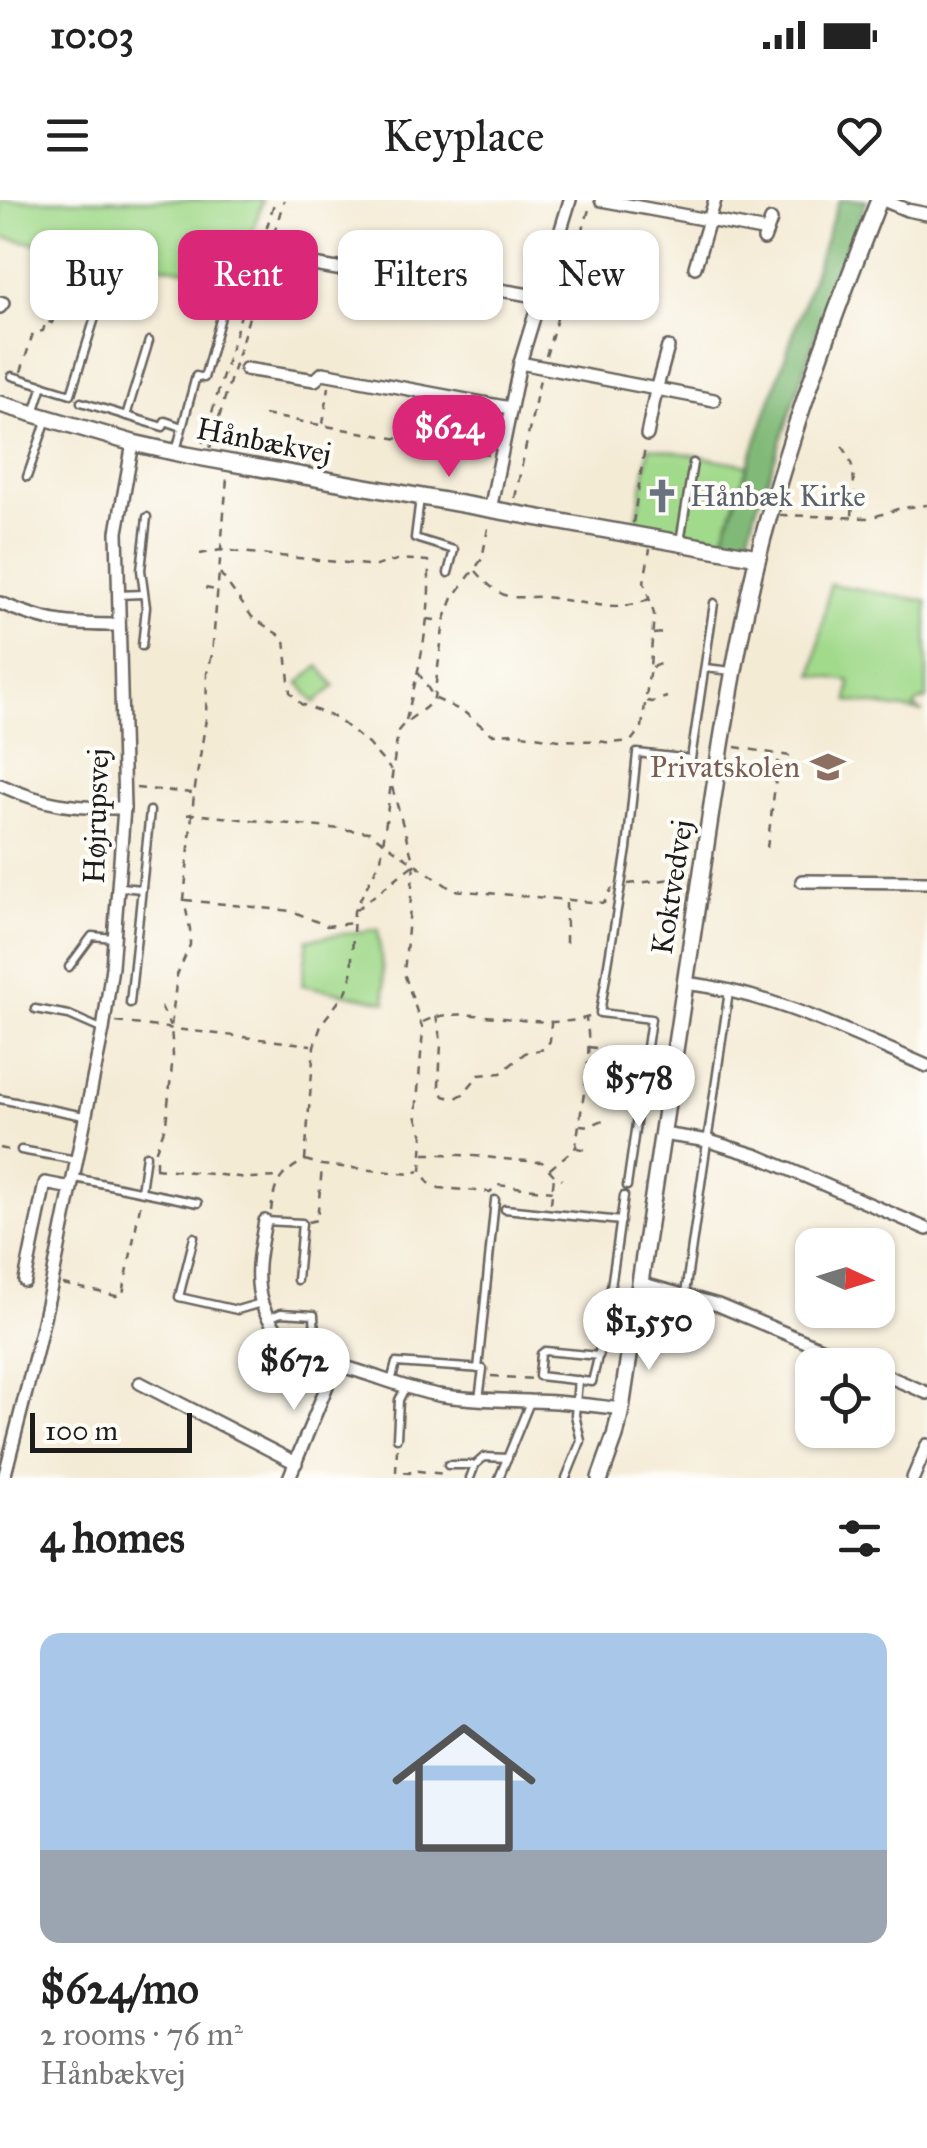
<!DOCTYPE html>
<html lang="en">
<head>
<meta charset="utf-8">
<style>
  body { margin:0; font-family:"IM FELL Great Primer",serif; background:#f6f6f6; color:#222; height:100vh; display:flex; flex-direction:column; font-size:38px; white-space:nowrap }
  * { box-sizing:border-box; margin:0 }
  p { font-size:32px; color:#767676 }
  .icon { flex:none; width:55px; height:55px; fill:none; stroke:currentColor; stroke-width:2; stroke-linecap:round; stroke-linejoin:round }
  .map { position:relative; height:1278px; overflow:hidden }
  .sheet { display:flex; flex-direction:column; background:#fff; flex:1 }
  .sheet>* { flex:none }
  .top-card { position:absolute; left:30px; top:30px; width:868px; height:90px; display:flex; gap:20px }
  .needle { width:65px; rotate:94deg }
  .buttons { position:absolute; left:795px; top:1028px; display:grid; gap:20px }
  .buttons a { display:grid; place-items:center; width:100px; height:100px; border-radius:20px; background:#fff; box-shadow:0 2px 8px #0004; font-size:50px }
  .scale { position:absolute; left:30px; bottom:25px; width:162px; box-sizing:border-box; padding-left:10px; border:5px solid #1c1c1c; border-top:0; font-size:28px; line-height:35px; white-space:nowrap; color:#1c1c1c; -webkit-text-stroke:8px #fdfcf7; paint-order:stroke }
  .price { position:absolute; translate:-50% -85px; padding:0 22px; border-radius:35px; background:#fff; color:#222; font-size:32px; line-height:65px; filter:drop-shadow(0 2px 5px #0008) }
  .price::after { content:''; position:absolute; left:50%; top:60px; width:30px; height:22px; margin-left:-15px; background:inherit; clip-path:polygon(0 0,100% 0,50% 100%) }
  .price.active { background:#db2777; color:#fff }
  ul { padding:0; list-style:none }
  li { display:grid; align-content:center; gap:20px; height:530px; padding:0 40px }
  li+li { border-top:2px solid #e0e0e0 }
  li span { display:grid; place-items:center; height:310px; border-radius:20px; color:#555 }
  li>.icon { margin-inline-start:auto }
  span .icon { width:180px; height:180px; fill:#fffc; stroke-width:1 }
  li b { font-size:42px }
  h2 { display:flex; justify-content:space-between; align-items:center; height:120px; padding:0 40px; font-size:42px }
  .pill { padding:0 35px; border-radius:20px; background:#fff; box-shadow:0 2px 8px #0004; font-size:35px; line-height:90px }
  .pill.active { background:#db2777; color:#fff }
  .status { display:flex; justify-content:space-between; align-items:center; height:70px; padding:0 50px; background:#fff; direction:ltr }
  .status svg { height:28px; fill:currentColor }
  header { display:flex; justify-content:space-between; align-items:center; height:130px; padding:0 40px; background:#fff; font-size:45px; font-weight:600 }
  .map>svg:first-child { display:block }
</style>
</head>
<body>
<div class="status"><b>10:03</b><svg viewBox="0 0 49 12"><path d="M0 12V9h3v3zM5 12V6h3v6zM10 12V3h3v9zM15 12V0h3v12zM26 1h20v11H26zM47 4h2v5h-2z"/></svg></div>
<header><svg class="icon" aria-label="menu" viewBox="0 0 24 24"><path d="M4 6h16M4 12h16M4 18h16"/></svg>Keyplace<svg class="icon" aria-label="heart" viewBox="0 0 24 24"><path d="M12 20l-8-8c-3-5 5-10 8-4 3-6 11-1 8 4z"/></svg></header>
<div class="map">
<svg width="927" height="1278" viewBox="0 0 927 1278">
  <rect width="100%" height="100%" fill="#fdfcf7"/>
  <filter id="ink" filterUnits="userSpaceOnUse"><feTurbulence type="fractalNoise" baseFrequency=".01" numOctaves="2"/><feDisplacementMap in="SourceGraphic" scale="20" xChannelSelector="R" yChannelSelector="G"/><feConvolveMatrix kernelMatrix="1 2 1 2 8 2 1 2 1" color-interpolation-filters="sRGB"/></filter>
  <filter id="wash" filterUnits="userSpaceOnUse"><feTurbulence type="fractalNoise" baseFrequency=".0048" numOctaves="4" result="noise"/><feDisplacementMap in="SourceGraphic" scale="40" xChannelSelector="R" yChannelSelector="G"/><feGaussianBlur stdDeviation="2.25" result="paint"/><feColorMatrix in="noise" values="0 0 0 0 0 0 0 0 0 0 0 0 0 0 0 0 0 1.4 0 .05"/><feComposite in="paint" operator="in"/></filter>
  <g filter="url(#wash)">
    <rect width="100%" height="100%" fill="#f4ebd5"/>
    <!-- green -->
    <g fill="#a2da8c" stroke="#5f7b54" stroke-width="2.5">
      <path d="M0,0H263L237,79L0,37Z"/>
      <path d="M649,247L748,265L722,341L636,324Z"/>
      <path d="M830,384L927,401V499L918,502L914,507L923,512L848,501L850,481L813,475Z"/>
      <path d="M319,466L335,486L315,503L299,483Z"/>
      <path d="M378,729L386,802L302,785L308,739Z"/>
    </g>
    <!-- forest -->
    <path fill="#81ba78" stroke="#4e6b4a" stroke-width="2.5" d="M839,0H867L824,110L767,282L763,286L747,341L741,344L722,341Z"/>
  </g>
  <g filter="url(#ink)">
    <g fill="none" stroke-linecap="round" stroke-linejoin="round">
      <!-- service casing -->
      <g stroke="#68645d" stroke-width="11">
        <g id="service">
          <path d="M12,176L71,194L99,105"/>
          <path d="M81,202L163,227L165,221L182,227"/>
          <path d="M34,213L43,185"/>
          <path d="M126,216L149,141"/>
          <path d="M176,251L196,176L204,178L228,91"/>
          <path d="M27,277L47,219"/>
          <path d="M420,298L415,338L454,350L448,373"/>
          <path d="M680,342L693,263"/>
          <path d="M117,395L144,394"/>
          <path d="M142,446L146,407L141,370L147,317"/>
          <path d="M705,468L732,471"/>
          <path d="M120,687L142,689"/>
          <path d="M69,767L92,736L114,738"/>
          <path d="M130,803L150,611"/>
          <path d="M35,809L69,815L101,829"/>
          <path d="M641,886L667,889"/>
          <path d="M0,899L84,916"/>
          <path d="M21,950L76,960"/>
          <path d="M75,978L198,1003"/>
          <path d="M627,986L651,819L600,813L627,649L637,553L691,559L714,403"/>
          <path d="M141,991L146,955"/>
          <path d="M505,1009L621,1021"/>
          <path d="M265,1021L302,1023L297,1080"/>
          <path d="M194,1037L179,1097L237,1110L261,1103"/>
          <path d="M685,1094L729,791"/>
          <path d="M269,1118L281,1113L314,1115L315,1139L309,1153"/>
          <path d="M606,1126L632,1130"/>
          <path d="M599,1156L545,1151L541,1154L539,1176L592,1182C608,1120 615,1058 624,996"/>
          <path d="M478,1169L495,1000"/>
          <path d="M391,1182L396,1163L483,1169L479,1199"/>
          <path d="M397,1238L399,1200L405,1188"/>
          <path d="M448,1265H475"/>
          <path d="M470,1278L475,1265L484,1257L508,1258"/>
          <path d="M499,1278L530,1202"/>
          <path d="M566,1278L581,1241L575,1215L578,1180"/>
        </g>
      </g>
      <!-- minor casing -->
      <g stroke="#68645d" stroke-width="16">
        <g id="minor">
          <path d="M601,0L767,31"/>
          <path d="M883,0L907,10L927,14"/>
          <path d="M764,39L771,20"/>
          <path d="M314,65L337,69L349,64L541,97"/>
          <path d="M695,67L715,0"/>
          <path d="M0,103H3L0,107"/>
          <path d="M520,163L714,200"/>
          <path d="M246,169L315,180L323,173L510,208"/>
          <path d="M647,235L656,190L668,147"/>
          <path d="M490,310L520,163L570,0"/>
          <path d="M0,403C48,423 67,425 118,425"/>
          <path d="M0,585C47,606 73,608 124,608"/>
          <path d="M802,681L927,682"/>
          <path d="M685,783C771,793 848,832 927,866"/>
          <path d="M662,934L709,941L758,956L927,1029"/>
          <path d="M265,1021C260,1048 253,1076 262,1104C277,1147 318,1159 358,1171C384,1179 411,1190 438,1195C469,1200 499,1200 530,1201C560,1201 590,1205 621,1209"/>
          <path d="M25,1081L45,983L71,988"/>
          <path d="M640,1083L718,1105L861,1165"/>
          <path d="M878,1172L927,1193"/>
          <path d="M140,1183L296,1263"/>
          <path d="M4,1278L36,1153L52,1082L103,830L112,767L124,608L117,332L133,243"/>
          <path d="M289,1278L336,1164"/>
          <path d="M913,1278L927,1245"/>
        </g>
      </g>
      <!-- tertiary casing -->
      <g stroke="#68645d" stroke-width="20">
        <g id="tertiary">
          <path d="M0,204L133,243L187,255L758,357"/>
          <path d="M600,1278L615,1236L621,1209L721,545C734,467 748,388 770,312C800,205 839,102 879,0"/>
        </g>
      </g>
      <!-- path -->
      <g stroke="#68645d" stroke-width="2.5" stroke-dasharray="8 8" stroke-linecap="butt">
        <path d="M546,156L590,6"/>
        <path d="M21,172L33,133L43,131L46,121L52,123L56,111L60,113L67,92L92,100"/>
        <path d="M264,215L489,255"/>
        <path d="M323,224L329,187"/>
        <path d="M407,239L414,202"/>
        <path d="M203,243L275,0"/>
        <path d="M842,246C859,267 853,293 852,317"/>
        <path d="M210,248L284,0"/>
        <path d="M515,298L540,179"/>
        <path d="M780,315L870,318L901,308L927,305"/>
        <path d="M633,323L645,247"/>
        <path d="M200,354L221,350L376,366L400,359L428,361C433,414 419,468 406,520"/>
        <path d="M476,371C485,381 493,391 507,396C518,399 533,396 545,397C577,401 625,415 652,397"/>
        <path d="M220,373L252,417L285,439L290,492L301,504L336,518L368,544L391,570"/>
        <path d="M205,388L215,390"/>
        <path d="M427,419L442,421"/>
        <path d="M653,434L664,433"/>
        <path d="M652,467L660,464"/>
        <path d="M418,472L434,498L464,512L492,534L517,533L559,540L599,541L611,543L631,541L642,527L650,467L654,414L644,382L650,349"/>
        <path d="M647,501L652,502L667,497"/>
        <path d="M735,547L790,556"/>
        <path d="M392,587L414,664L404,773L423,830L416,915L423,936L421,971L429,983L439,988L490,992L497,985L553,991"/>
        <path d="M136,588L193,593"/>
        <path d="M187,615L192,614L369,632L453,690L604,703L612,688"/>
        <path d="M767,648L779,555"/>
        <path d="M628,684L690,677"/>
        <path d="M185,700L292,711L327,726L353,723"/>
        <path d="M356,710L413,665"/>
        <path d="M566,743V701"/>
        <path d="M161,806L170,826"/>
        <path d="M436,815L441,843L439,886L444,896L454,899L463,894L479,875L501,873L525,853L544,849L550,841L551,823"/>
        <path d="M116,822L311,845"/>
        <path d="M423,822C466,800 538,835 592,816"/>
        <path d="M588,847L603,849"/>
        <path d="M587,886L596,882"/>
        <path d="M580,925L590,926L605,919"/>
        <path d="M0,948L13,951"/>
        <path d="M577,948L587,950"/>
        <path d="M424,954C463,953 503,960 542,962L554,975L562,979"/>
        <path d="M305,960L322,965L410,974L419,971"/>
        <path d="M156,967V950L166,924L173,855L171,827L177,775L190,745V729L184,700L194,594L206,519L207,473L212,455L227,278"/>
        <path d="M155,968L248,978L280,977"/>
        <path d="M550,969L576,947C580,909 594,856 586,819"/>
        <path d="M551,1003L554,977"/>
        <path d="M271,1011C275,981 279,975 305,960L314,846L322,823L346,792L351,780L354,711L381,659L398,531C408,517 425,512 434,498L444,421L453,398L482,359L489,323"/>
        <path d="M308,1022L317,1020L322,968"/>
        <path d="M63,1084L116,1096L123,1094L141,1001"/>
        <path d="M491,1176L533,1179"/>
        <path d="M397,1248L396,1272L410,1273V1270L444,1274"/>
      </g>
      <!-- service -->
      <use href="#service" stroke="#fff" stroke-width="6"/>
      <!-- minor -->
      <use href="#minor" stroke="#fff" stroke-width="11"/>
      <!-- tertiary -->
      <use href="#tertiary" stroke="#fff" stroke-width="15"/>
    </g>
  </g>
  <!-- icons -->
  <defs>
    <g id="church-bare" transform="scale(2.7)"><path d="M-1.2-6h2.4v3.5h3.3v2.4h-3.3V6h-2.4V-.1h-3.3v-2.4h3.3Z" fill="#6b7280" stroke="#fdfcf7" stroke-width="2.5" paint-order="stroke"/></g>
    <g id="school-bare" transform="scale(2.7)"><path d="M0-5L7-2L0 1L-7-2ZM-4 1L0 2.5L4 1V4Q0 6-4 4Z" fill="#8d6e63" stroke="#fdfcf7" stroke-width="2.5" paint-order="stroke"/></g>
  </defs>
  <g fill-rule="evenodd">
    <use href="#church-bare" x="662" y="296"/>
    <use href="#school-bare" x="828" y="567"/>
  </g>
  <g text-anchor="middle" stroke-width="8" stroke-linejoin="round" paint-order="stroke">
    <!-- street labels -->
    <g font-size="30" fill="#1c1c1c" stroke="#fdfcf7">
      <text transform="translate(264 241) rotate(11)" y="10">Hånbækvej</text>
      <text transform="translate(96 616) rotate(-88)" y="10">Højrupsvej</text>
      <text transform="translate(672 687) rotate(-81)" y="10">Koktvedvej</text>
    </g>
    <!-- worship labels -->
    <g font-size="30" fill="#5b616d" stroke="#fdfcf7" text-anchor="start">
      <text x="690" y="306">Hånbæk Kirke</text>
    </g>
    <!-- education labels -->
    <g font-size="30" fill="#785e54" stroke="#fdfcf7" text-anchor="end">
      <text x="800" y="577">Privatskolen</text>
    </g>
  </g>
</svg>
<div class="buttons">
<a><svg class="needle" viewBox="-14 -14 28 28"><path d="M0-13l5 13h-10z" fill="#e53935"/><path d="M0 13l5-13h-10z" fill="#767676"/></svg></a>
<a><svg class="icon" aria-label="locate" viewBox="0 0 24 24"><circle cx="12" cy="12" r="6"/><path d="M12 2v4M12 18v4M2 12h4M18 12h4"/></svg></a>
</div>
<div class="scale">100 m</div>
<b class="price active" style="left:449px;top:280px">$624</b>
<b class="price" style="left:639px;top:930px">$578</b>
<b class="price" style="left:649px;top:1173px">$1,550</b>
<b class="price" style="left:294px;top:1213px">$672</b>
<div class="top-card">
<a class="pill">Buy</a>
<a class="pill active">Rent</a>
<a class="pill">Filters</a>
<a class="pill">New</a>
</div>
</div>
<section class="sheet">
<h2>4 homes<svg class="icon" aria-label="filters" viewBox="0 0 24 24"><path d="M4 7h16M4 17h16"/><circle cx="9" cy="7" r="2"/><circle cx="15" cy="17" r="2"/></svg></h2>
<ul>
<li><span style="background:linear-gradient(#a9c7e8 70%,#9aa5b1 0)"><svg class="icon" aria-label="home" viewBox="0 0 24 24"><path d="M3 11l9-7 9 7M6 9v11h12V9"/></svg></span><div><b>$624/mo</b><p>2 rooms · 76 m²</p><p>Hånbækvej</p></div></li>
</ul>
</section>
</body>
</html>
